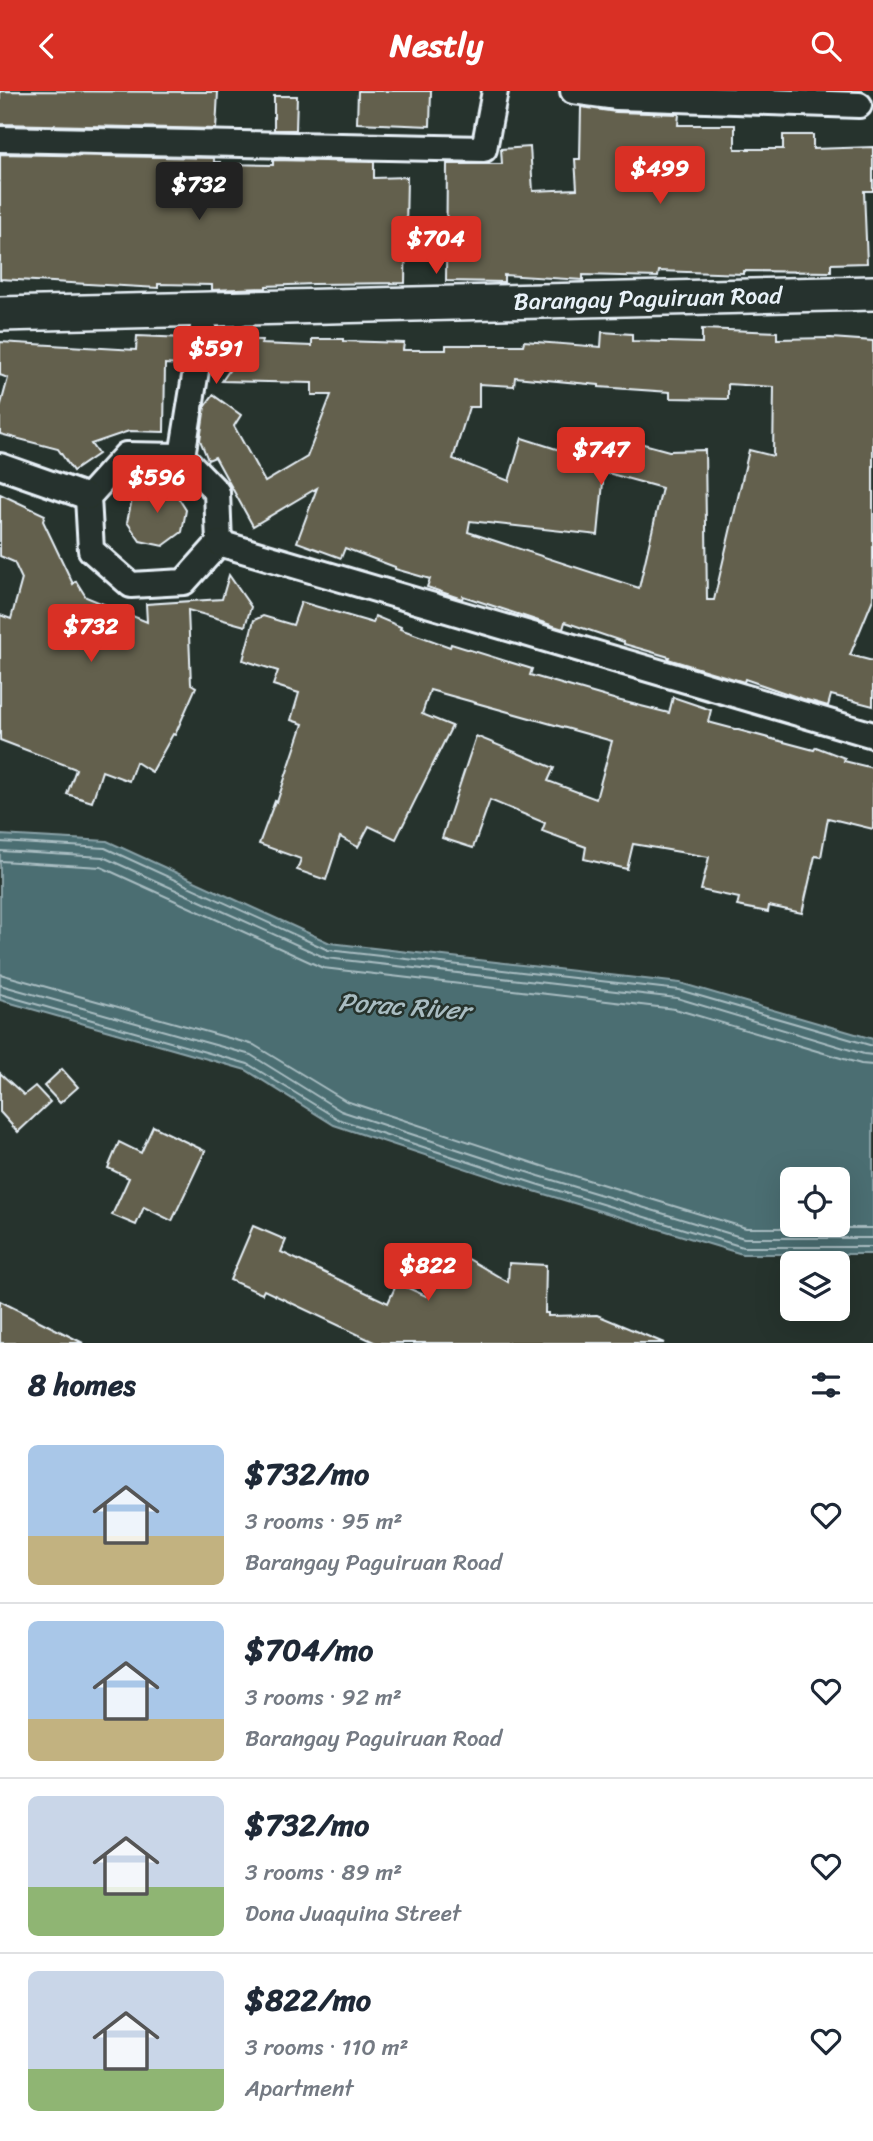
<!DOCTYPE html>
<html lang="en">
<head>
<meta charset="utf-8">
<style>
  body { margin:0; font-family:Sriracha,sans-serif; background:#f6f6f7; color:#1f2937; height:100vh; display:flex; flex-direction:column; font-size:26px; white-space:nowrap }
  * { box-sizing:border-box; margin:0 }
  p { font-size:23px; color:#747a83 }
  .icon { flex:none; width:38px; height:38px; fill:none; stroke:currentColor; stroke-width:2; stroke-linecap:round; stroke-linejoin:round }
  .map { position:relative; height:1252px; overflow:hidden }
  .side { display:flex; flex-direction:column; background:#fff; flex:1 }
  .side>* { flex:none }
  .fabs { position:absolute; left:780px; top:1076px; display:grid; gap:14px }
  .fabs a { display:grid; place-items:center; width:70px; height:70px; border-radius:10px; background:#fff; box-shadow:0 7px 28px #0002; font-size:35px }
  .price { position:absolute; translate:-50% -60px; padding:0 16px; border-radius:7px; background:#d93025; color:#fff; font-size:23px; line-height:46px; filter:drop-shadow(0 2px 4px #0008) }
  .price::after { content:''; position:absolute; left:50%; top:42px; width:21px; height:16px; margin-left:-10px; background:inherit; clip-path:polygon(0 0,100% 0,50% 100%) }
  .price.on { background:#222; color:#fff }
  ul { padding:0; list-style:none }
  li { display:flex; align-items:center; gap:21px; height:175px; padding:0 28px }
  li+li { border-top:2px solid #e0e1e3 }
  li span { display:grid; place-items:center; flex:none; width:196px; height:140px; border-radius:10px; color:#555 }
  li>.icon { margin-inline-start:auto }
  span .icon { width:84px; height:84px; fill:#fffc; stroke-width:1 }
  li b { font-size:30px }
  h2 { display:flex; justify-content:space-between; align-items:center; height:84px; padding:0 28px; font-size:30px }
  header { display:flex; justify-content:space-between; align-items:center; height:91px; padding:0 28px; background:#d93025; color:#fff; font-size:32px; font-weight:700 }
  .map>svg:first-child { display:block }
</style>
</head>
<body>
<header><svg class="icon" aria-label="back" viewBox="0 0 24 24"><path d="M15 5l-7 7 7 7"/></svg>Nestly<svg class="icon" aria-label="search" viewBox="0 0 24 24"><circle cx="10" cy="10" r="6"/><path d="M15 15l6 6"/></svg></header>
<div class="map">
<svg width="873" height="1252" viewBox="0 0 873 1252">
  <rect width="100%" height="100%" fill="#26332d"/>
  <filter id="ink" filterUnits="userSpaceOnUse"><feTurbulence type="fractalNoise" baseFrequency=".0143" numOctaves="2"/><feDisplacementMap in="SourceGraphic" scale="14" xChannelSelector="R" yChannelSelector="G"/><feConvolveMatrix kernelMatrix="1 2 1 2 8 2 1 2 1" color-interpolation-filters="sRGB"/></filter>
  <g filter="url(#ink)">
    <!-- water -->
    <path fill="#4b6e72" stroke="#8aa2a8" stroke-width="2" fill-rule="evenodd" d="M0,744L107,750L330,852L680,892L873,948V1163H742L534,1100L334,1034L246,979L0,909ZM793,1088H838V1134H793Z"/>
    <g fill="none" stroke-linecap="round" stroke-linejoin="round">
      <!-- shore -->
      <g stroke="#a9bdc2" stroke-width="2">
        <path d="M0,751L105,757L328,859L679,899L873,955"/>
        <path d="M0,760L103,766L326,867L677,907L864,963L873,964"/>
        <path d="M0,770L101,776L323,877L675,918L861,973L873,974"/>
        <path d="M0,883L254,954L346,1010L542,1075L746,1137H873"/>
        <path d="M0,894L251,964L341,1020L539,1085L744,1147H873"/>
        <path d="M0,903L248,973L338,1028L536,1093L743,1156H873"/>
      </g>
    </g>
    <!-- building -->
    <g fill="#63614d" stroke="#e8f1f8" stroke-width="2" fill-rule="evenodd">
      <path d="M0,0L218,1L216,38L0,33Z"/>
      <path d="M358,0H431L430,35L357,32Z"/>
      <path d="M274,5H297L296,39H274Z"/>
      <path d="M581,16L616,21L679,23L678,34H735V58H783V44H813V58L873,56V100H864L867,172L831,173V181L743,180V183L659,180L658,186L583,184V189L504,184V191L446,190L447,73H502L501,58L530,56L533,100L577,98L575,68H580Z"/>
      <path d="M0,63L214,67V71H220V73L273,74V69L374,71V87L407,86L405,192L313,193L266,195V197L212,199V194L158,193V197L0,188Z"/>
      <path d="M702,238L777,241V248L831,247L873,250V508L850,564L873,570V615L831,604L828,615L800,607L745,588L744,591L668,568L669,566L624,553V551L565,531L563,538L463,505L462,508L453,505L427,496L430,488L395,478V476L345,457L341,467L297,451L317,397L253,435L215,366L208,369L200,349L205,315L213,304L241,324L234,335L265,391L307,366L331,304H312V292L222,290L233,274H212L216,248L262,249L261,253L312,255V248H343V250L404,252L403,259H446V254H523L524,250L601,256L602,241L632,243V250L702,252ZM515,286L599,294V296L670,301V307L728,308V293L774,296L773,365L749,359L714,509H707L705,359L669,360L629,349L627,356L574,343L569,362L522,347L509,390L453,368L469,316H479V293L514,295ZM604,381L662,397L639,497L468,441L470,430L598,444Z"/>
      <path d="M137,245L186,247L182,274L165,273L164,341L129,340L91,353L98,363L73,380L58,358L0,343V317L8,287L0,284V251L136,259Z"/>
      <path d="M163,387V397L174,400L186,419L182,441L163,455L140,450L127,431L132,408Z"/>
      <path d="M0,403L45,424L43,430L73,493L76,490L86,506L147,531L146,513L222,508L229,484L251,516L245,535L188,519L191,593L196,596L175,644L173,643L152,681L136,671L129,690L102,680L92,711L67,703L76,678L0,649V524L11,528L22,488L14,471L0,465Z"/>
      <path d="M301,511L373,532L375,525L401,536L400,538L450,556L451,553L532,578L530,584L617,609L669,622L673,606L711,619L708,631L814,659L816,656L845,667L844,670L873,677V738L828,727L821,766L815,765L802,822L769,815L768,821L737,815L739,807L701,799L709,766L633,753L627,778L584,768L586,756L542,740L545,732L490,709L473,757L442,747L476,645L554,677L548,690L596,708L612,650L430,599L422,623L452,635L396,748L369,735L358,756L340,746L326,789L297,779L301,768L259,753L275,710L277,711L303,633L291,629L299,602L273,594L278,580L243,569L254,529L263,525L293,534Z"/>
      <path d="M62,978L78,996L60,1012L44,995Z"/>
      <path d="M0,982L24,1004L35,995L50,1011L18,1041L0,1021Z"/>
      <path d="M153,1035L205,1060L172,1130L144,1116L136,1134L112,1124L129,1087L108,1077L119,1051L141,1062Z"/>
      <path d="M253,1135L286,1149L281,1161L388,1212L397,1192L426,1205L453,1159L508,1191L509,1172L546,1174L545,1222H548V1225L597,1224L664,1252H376L264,1199L262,1203L230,1189Z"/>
      <path d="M0,1210L83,1252H0Z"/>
    </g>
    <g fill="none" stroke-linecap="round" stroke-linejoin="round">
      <!-- street casing -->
      <g stroke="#e8f1f8" stroke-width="30">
        <g id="street">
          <path d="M573,0L617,6L859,14"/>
          <path d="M0,48L484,58L495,0"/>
          <path d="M126,364L182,365L217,401L219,452L184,491L131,494L91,459L88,406Z"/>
          <path d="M182,365L206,218"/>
          <path d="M0,375L88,406"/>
          <path d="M219,452L873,644"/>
        </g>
      </g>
      <!-- secondary casing -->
      <g stroke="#e8f1f8" stroke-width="38">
        <g id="secondary">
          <path id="s1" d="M0,223L873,202"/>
        </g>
      </g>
      <!-- street -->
      <use href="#street" stroke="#26332d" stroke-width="24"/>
      <!-- secondary -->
      <use href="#secondary" stroke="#26332d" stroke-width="33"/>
    </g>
  </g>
  <g text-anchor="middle" stroke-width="5" stroke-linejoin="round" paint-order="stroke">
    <!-- street labels -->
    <g font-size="24" fill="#e8f1f8" stroke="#26332d">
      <text dy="8" stroke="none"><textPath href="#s1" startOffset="648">Barangay Paguiruan Road</textPath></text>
    </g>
    <!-- water labels -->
    <g font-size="26" font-style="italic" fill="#a9bdc2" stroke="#26332d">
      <text transform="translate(404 915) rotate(4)" y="9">Porac River</text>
    </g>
  </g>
</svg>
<div class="fabs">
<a><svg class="icon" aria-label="locate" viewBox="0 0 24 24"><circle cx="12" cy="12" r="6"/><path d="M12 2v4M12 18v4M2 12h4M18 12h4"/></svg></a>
<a><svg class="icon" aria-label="layers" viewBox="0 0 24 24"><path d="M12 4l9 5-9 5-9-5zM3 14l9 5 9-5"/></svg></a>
</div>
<b class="price" style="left:660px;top:115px">$499</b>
<b class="price on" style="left:199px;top:131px">$732</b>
<b class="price" style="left:436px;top:185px">$704</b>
<b class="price" style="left:216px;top:295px">$591</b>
<b class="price" style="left:601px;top:396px">$747</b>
<b class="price" style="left:157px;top:424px">$596</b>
<b class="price" style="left:91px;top:573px">$732</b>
<b class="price" style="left:428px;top:1212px">$822</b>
</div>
<section class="side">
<h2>8 homes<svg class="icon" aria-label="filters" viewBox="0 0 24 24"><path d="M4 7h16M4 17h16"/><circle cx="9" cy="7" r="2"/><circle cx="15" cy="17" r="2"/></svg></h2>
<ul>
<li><span style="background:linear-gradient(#a9c7e8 65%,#c2b280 0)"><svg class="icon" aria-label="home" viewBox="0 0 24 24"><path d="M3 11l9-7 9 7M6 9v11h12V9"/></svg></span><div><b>$732/mo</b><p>3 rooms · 95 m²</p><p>Barangay Paguiruan Road</p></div><svg class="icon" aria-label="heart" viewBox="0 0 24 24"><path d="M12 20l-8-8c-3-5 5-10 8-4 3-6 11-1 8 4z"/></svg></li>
<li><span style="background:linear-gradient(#a9c7e8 70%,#c2b280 0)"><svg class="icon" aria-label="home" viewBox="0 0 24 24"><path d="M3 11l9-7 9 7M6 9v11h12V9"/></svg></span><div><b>$704/mo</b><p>3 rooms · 92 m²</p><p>Barangay Paguiruan Road</p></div><svg class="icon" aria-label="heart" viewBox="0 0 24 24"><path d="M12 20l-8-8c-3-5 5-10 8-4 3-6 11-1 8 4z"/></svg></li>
<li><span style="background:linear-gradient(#c9d6e8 65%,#8fb573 0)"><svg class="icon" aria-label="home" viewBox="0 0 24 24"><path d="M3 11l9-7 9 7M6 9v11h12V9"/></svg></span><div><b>$732/mo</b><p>3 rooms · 89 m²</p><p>Dona Juaquina Street</p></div><svg class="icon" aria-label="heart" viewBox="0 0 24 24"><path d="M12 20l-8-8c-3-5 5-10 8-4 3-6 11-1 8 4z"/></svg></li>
<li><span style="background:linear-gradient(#c9d6e8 70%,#8fb573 0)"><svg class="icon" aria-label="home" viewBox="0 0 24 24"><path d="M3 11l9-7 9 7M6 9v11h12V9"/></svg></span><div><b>$822/mo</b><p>3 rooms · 110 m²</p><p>Apartment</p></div><svg class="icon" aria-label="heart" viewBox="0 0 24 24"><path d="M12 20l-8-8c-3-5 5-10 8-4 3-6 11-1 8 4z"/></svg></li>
</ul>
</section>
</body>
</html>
